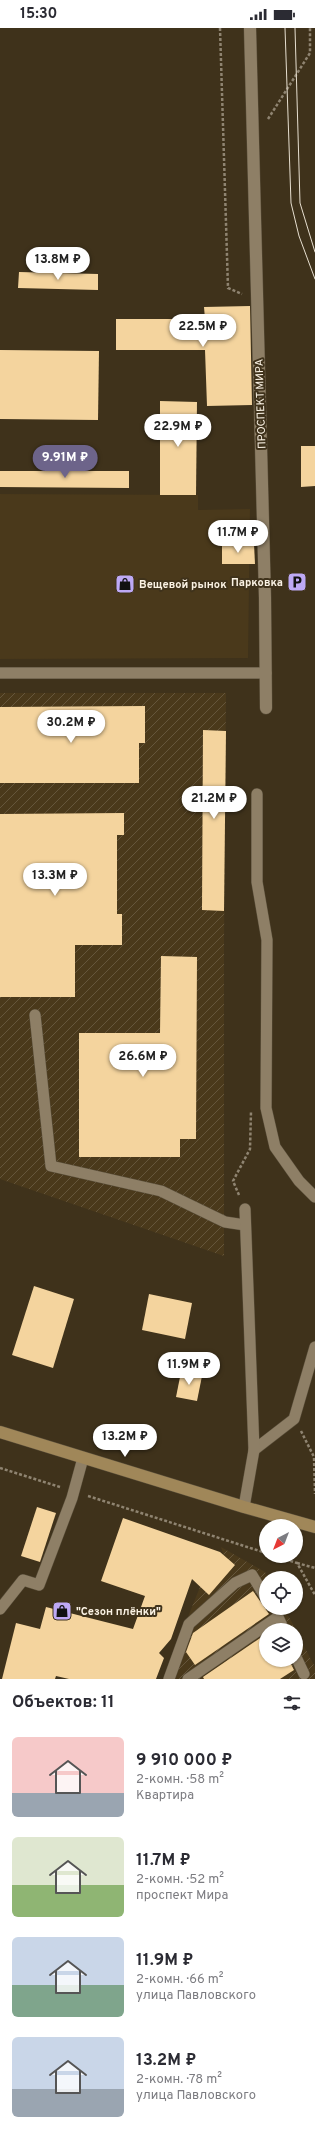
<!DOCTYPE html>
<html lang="ru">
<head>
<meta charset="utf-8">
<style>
  body { margin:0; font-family:Overpass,sans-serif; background:#f2f2f3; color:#2b2b33; height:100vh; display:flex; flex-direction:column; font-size:15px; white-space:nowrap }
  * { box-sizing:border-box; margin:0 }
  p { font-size:13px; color:#7c7c81 }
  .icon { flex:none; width:22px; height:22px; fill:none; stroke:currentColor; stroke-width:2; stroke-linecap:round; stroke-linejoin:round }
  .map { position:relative; height:1651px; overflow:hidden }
  .sheet { display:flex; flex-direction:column; background:#fff; flex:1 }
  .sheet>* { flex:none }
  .needle { width:26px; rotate:222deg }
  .controls { position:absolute; left:259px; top:1491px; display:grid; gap:8px }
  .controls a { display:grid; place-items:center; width:44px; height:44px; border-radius:50%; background:#fff; box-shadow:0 1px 3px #0004; font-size:20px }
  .price { position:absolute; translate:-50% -34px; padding:0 9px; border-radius:14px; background:#fff; color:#222; font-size:13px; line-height:26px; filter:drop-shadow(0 1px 2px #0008) }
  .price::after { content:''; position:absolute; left:50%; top:24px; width:12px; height:9px; margin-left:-6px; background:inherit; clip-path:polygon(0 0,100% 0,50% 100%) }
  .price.active { background:#6d648a; color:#fff }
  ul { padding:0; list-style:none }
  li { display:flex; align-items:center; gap:12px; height:100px; padding:0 12px }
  li span { display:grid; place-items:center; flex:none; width:112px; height:80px; border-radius:6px; color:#555 }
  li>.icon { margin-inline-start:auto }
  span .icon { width:48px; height:48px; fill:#fffc; stroke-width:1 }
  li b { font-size:17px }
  h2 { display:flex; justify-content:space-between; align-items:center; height:48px; padding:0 12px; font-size:17px }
  .status { display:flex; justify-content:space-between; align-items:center; height:28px; padding:0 20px; background:#fff; direction:ltr }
  .status svg { height:11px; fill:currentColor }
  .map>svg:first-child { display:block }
</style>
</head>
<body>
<div class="status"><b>15:30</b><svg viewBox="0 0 49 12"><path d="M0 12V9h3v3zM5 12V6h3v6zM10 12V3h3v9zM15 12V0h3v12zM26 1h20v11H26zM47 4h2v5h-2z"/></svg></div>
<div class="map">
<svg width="315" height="1651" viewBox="0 0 315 1651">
  <defs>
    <pattern id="industrial-furrows" width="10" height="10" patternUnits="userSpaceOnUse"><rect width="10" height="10" fill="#4a391b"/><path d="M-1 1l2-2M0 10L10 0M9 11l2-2" fill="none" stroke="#65563c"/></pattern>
  </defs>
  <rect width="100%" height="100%" fill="#3f321b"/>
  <!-- built -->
  <path fill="#4a391b" d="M0,466L198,467V482L250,481L248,630L0,631Z"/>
  <!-- industrial -->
  <g fill="url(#industrial-furrows)">
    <path d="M0,665H226L224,914V1228L0,1151Z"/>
    <path d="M221,1519L265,1544L268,1550H266V1580H284L296,1602H266V1632H296V1603L315,1639V1651H163L200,1559L224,1528Z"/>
  </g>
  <!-- building -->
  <g fill="#f4d49e">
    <path d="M19,244L98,246V262L18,260Z"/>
    <path d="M250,278L252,377L207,378L205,322H116V291H205L204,279Z"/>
    <path d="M0,322L99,323L98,392L0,391Z"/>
    <path d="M160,373L197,374L196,467H160Z"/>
    <path d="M301,418H315V458L301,459Z"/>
    <path d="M0,443H129V460L0,459Z"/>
    <path d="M254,516L255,536H222V517Z"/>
    <path d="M145,678V715H139V755H0V679Z"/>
    <path d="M203,702L226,703L224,883L202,882Z"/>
    <path d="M124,785V807H117V886H122V917H75V969H0V786Z"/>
    <path d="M161,928L197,929L196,1111H180V1129H79V1005H160Z"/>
    <path d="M34,1258L74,1271L53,1340L12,1327Z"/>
    <path d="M149,1266L192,1275L185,1311L142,1302Z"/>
    <path d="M181,1344L202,1348L197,1373L176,1369Z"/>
    <path d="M37,1479L56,1485L40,1534L21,1528Z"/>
    <path d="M123,1490L220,1524L235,1537L209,1567L192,1551L171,1611L159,1625L164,1630L156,1651H69L56,1648L55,1651H2L16,1595L40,1601L46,1579L133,1601L145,1568L101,1553Z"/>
    <path d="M253,1563L269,1586L195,1637L186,1624L193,1605Z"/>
    <path d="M266,1606V1632H289L294,1642L280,1651H204L203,1649Z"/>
  </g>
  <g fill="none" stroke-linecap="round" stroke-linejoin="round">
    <!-- lane casing -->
    <g stroke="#594e3a" stroke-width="12">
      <g id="lane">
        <path d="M0,645H266"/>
        <path d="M257,766V854L267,912L266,1080L275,1119L299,1153L315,1169"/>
        <path d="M35,987L51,1138L161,1163L225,1194L245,1197"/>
        <path d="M254,1422L294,1391L315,1319"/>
        <path d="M244,1479L254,1422L245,1181"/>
        <path d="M0,1581L23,1552L39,1557L72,1470L83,1430"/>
        <path d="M296,1629L304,1646"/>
        <path d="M169,1651L189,1596L235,1555L252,1547L266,1570"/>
        <path d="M188,1651L278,1589L284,1602"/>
      </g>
    </g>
    <!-- street casing -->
    <g stroke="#594e3a" stroke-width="13">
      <path id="street" d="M250,0L265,570L266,680"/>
    </g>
    <!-- secondary casing -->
    <g stroke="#594e3a" stroke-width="13">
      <path id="secondary" d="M0,1404L244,1479L315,1499"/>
    </g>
    <!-- path -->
    <g stroke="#8f8471" stroke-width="2.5" stroke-dasharray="3 2" stroke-linecap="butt">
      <path d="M220,0L228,260L242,266"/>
      <path d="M268,91L310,25V0"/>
      <path d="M239,1167L233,1153L250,1121L251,1084"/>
      <path d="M301,1403L314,1429L315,1466"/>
      <path d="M0,1440L60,1459"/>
      <path d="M88,1468L266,1525"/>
      <path d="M276,1528L297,1535L315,1567"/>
      <path d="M297,1535L315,1540"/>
    </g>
    <!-- lane -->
    <use href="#lane" stroke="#8e7f66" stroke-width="11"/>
    <!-- street -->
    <use href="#street" stroke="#8e7f66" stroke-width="12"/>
    <!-- secondary -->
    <use href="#secondary" stroke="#a08759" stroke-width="12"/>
    <!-- tram -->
    <g stroke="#e7dfd0" stroke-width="1">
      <path d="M285,0L291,175L299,208L315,251"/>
      <path d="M295,0L300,175L315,224"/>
    </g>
  </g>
  <!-- icons -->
  <defs>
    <g id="parking-square" transform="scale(1)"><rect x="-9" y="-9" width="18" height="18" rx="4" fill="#bea9f5" stroke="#3f321b"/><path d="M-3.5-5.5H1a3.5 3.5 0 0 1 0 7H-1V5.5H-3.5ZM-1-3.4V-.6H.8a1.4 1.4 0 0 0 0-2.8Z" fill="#111"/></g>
    <g id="shop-square" transform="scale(1)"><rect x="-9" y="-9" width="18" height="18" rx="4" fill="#bea9f5" stroke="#3f321b"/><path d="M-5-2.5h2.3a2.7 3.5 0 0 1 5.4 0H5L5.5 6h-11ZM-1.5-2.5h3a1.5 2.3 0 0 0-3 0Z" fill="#111"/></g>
  </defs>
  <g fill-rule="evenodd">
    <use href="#parking-square" x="297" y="554"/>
    <use href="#shop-square" x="125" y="556"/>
    <use href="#shop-square" x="62" y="1583"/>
  </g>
  <g text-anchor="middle" stroke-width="4" stroke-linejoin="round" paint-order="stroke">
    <!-- street labels -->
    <g font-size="11" fill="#faf2e4" stroke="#3f321b">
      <text transform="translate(260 376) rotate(-92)" y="4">ПРОСПЕКТ МИРА</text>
    </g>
    <!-- poi labels -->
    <g font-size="11" font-weight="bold" fill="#faf2e4" stroke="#3f321b" text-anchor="start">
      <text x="283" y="558" text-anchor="end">Парковка</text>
      <text x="139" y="560">Вещевой рынок</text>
      <text x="76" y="1587">"Сезон плёнки"</text>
    </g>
  </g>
</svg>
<div class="controls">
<a><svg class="needle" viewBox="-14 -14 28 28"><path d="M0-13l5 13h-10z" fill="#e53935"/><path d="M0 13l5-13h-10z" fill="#7c7c81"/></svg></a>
<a><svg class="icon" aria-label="locate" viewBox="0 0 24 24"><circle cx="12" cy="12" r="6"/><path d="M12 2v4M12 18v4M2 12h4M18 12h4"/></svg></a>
<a><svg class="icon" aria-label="layers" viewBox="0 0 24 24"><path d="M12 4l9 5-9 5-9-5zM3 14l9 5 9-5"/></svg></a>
</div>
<b class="price" style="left:58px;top:253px">13.8M ₽</b>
<b class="price" style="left:203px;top:320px">22.5M ₽</b>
<b class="price" style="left:178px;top:420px">22.9M ₽</b>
<b class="price active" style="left:65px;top:451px">9.91M ₽</b>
<b class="price" style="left:238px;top:526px">11.7M ₽</b>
<b class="price" style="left:71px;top:716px">30.2M ₽</b>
<b class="price" style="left:214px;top:792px">21.2M ₽</b>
<b class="price" style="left:55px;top:869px">13.3M ₽</b>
<b class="price" style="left:143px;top:1050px">26.6M ₽</b>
<b class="price" style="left:189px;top:1358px">11.9M ₽</b>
<b class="price" style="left:125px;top:1430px">13.2M ₽</b>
</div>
<section class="sheet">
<h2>Объектов: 11<svg class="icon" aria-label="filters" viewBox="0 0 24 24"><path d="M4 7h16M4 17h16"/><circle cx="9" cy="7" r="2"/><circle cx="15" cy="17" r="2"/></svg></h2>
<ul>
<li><span style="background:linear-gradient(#f6c9c9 70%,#9aa5b1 0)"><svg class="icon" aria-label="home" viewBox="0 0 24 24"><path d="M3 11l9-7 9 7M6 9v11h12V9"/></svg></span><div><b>9 910 000 ₽</b><p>2-комн. · 58 m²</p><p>Квартира</p></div></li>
<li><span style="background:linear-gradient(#dfe7d0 60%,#8fb573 0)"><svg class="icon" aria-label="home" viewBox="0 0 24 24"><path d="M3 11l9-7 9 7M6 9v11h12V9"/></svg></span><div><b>11.7M ₽</b><p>2-комн. · 52 m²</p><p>проспект Мира</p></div></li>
<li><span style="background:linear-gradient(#c9d6e8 60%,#7fa58c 0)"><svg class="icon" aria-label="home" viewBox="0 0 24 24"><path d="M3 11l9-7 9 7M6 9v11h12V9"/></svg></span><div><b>11.9M ₽</b><p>2-комн. · 66 m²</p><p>улица Павловского</p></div></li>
<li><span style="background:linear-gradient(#c9d6e8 65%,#9aa5b1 0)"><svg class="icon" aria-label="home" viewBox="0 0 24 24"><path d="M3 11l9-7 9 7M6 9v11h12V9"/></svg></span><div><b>13.2M ₽</b><p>2-комн. · 78 m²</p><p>улица Павловского</p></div></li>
</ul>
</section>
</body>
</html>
